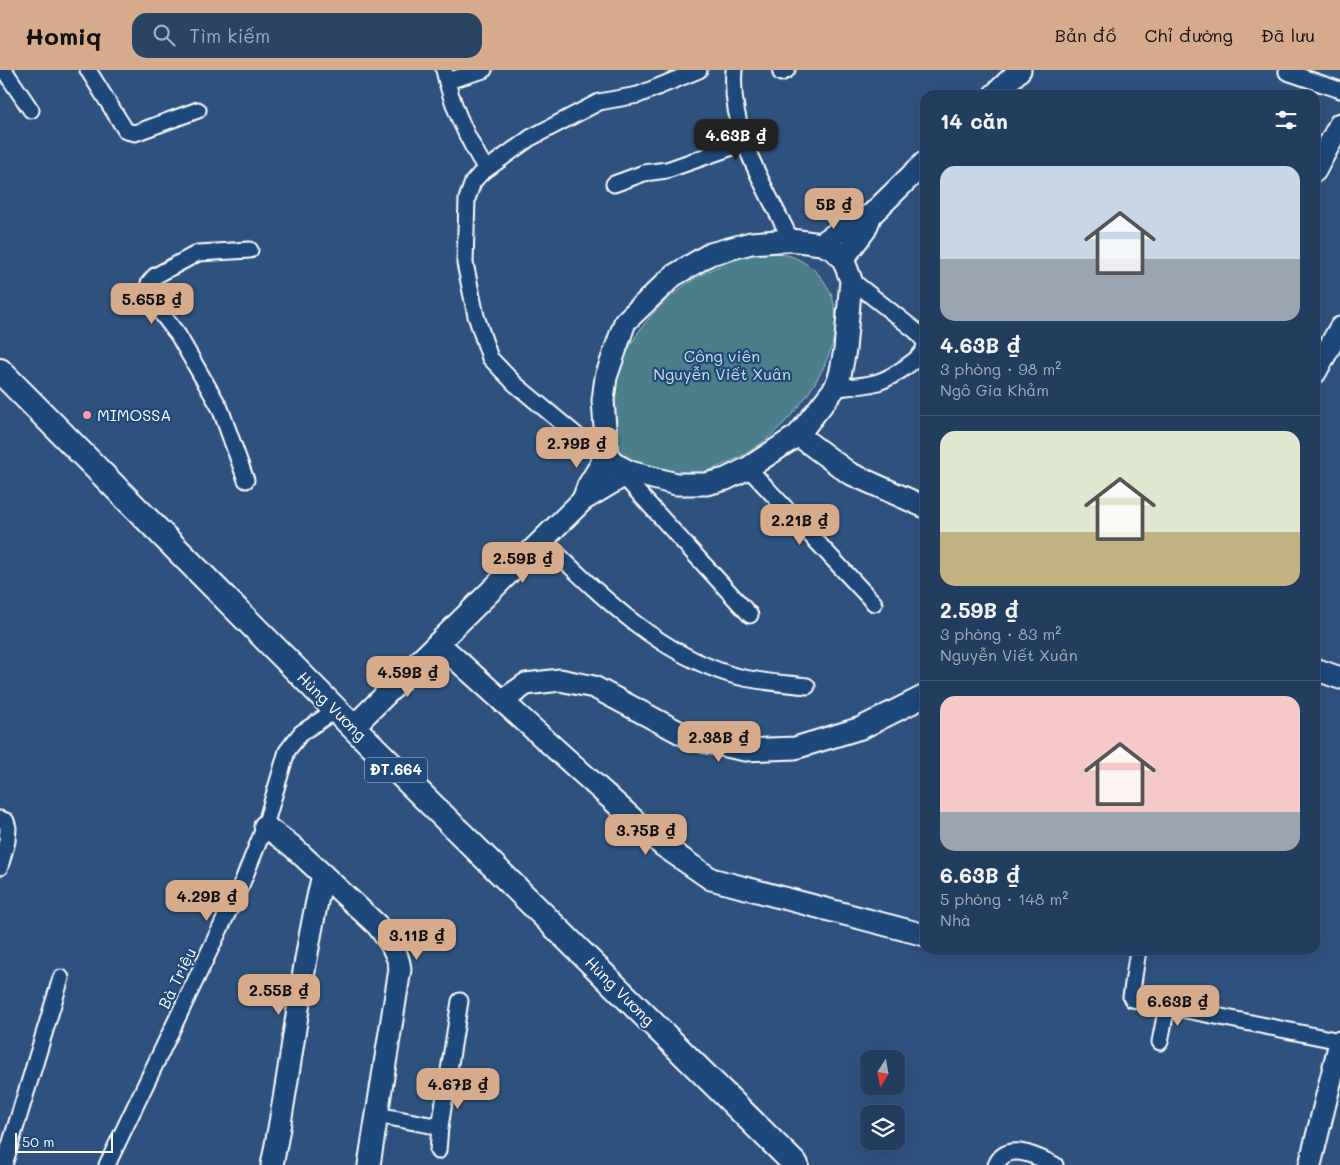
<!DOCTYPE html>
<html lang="vi">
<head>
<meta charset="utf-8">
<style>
  body { margin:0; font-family:Mali,sans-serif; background:#2a4564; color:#f1f3f6; height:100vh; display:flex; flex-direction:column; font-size:19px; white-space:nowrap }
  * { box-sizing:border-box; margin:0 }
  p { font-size:16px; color:#a2aebc }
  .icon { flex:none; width:28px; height:28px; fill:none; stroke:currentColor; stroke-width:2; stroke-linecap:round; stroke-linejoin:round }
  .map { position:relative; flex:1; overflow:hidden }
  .drawer { position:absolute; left:920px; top:20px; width:400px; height:865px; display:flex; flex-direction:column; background:#223e5e; border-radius:15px; box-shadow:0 5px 20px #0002,0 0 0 1px #3f5773 }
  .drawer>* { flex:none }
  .needle { width:32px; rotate:191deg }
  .controls { position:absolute; left:860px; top:980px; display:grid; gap:10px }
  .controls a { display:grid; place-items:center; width:45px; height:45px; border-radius:10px; background:#223e5e; box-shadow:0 5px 20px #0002,0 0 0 1px #3f5773; font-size:25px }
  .scale { position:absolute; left:15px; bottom:12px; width:98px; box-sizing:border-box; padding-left:5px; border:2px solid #fff; border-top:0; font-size:14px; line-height:18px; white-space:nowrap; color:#fff; -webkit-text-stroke:4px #1f4a7a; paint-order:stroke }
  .price { position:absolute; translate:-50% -42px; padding:0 11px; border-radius:10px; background:#d6ab8b; color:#111; font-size:16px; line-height:32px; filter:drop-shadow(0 1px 2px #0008) }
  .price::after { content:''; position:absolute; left:50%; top:30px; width:15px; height:11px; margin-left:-8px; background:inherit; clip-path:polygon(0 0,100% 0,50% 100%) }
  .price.active { background:#222; color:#fff }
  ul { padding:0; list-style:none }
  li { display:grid; align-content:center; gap:10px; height:265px; padding:0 20px }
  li+li { border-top:1px solid #3f5773 }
  li span { display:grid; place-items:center; height:155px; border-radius:15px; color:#555 }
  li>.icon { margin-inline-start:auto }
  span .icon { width:90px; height:90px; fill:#fffc; stroke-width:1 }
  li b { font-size:21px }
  h2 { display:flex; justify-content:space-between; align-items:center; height:60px; padding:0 20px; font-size:21px }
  header { display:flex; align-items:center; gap:30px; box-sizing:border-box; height:70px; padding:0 25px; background:#d6ab8b; color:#111 }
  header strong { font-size:24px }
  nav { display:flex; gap:28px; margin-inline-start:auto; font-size:18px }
  .search { width:350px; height:45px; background:#2a4564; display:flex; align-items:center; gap:12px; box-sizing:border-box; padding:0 18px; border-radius:15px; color:#a2aebc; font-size:19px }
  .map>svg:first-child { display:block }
</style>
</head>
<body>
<header>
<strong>Homiq</strong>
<div class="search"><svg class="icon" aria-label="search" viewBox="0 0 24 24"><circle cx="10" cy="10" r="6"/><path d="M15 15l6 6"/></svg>Tìm kiếm</div>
<nav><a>Bản đồ</a><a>Chỉ đường</a><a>Đã lưu</a></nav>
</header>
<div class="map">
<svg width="1340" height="1095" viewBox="0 0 1340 1095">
  <rect width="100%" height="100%" fill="#2e527e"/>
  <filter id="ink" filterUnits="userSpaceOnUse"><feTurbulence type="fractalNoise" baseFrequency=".02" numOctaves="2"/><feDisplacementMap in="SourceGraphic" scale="10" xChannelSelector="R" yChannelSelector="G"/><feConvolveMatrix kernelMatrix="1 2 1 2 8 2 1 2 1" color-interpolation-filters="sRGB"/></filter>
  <g filter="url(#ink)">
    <!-- green -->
    <path fill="#4b7e8b" stroke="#a5bec5" d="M764,182C786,182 805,189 820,206C863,257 808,335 767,369C747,385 722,397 697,404C673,410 664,407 643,397C614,383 613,375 612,344C612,337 610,329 611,321C612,313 617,304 620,297C644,236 700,194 764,182Z"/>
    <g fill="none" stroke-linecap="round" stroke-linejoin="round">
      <!-- street casing -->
      <g stroke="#fff" stroke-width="19">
        <g id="street">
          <path d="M4,0L31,40"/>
          <path d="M88,0L126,61L135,63L198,40"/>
          <path d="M444,0C452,36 467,69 486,99"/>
          <path d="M734,0C729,63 765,116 791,170"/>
          <path d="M1287,2L1340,20"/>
          <path d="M781,3L787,0"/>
          <path d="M447,11L484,0"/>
          <path d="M614,114L644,103L667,100L744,73"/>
          <path d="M851,210L916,261L925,272"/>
          <path d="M835,318C868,315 880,316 907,296C915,290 923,285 925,276"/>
          <path d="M604,388L515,314L490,288L476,246L465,193L467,129L473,112L480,104L530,68L599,32L638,25L699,0"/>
          <path d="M748,398L874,533"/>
          <path d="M624,407L750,545"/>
          <path d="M246,410L220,338L178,265L152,231L148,220L149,213L155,206L198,183L250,180"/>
          <path d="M542,469C598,523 655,582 732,605C756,612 782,613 807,616"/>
          <path d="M0,749L6,751L8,758L7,771L0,797"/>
          <path d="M1138,880L1131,927L1132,929L1340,971"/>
          <path d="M1160,972L1167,936"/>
          <path d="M378,1045L440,1057L460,931"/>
          <path d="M438,1081L440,1057"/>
          <path d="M4,1095L61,908"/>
          <path d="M107,1095L242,813L265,756L287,681L301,663L336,640"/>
          <path d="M996,1095C1007,1070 1038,1087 1055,1095"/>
        </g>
      </g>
      <!-- secondary casing -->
      <g stroke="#fff" stroke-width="25">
        <g id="secondary">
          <path d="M994,25L1020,0"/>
          <path d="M1315,101L1340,54"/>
          <path d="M791,170L821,174L834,180L843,189L851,210L845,280L840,305L835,318L798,365L748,398L726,409L706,414H676L630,402L615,394L607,385L603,330L606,307L625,252L673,206L710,184L751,173Z"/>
          <path d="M821,174L853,152L871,145"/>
          <path d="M843,189L865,160L871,145L925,92"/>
          <path d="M1315,303L1340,258"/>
          <path d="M798,365L849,403L925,437"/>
          <path d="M583,430L588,416L607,385"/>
          <path d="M438,573L662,775L711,809L925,865"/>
          <path d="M1315,599L1340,608"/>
          <path d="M502,631L526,614L560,610L594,617L692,669L745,680L795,678L861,658L925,626"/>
          <path d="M353,657L583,430L630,402"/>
          <path d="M265,756L292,776L377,855C388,869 398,882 400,899L369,1095"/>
          <path d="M272,1095C292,999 300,900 323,805"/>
          <path d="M1310,1095L1340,972"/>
        </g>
      </g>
      <!-- primary casing -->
      <g stroke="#fff" stroke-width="28">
        <path id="primary" d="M0,301L353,657L796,1095"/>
      </g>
      <!-- street -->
      <use href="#street" stroke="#1f4a7a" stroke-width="15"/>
      <!-- secondary -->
      <use href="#secondary" stroke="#1f4a7a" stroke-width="21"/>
      <!-- primary -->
      <use href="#primary" stroke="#1f4a7a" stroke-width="24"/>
    </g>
  </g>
  <!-- markers -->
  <circle fill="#ff9aa2" stroke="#1f4a7a" stroke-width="2" cx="87" cy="345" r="5"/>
  <g text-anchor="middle" stroke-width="4.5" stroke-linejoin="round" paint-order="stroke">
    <!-- shield labels -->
    <rect fill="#1f4a7a" stroke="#bcc9d7" stroke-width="1" x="365" y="687.5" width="62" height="25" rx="4"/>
    <g font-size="15" font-weight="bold" fill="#fff">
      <text x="396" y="705">ĐT.664</text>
    </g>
    <!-- park labels -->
    <g font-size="16" fill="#d2dfe2" stroke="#1f4a7a">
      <text x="722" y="292">Công viên<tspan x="722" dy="18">Nguyễn Viết Xuân</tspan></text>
    </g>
    <!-- poi labels -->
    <g font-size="16" fill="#fff" stroke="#1f4a7a" text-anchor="start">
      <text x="97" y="351">MIMOSSA</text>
    </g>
    <!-- street labels -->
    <g font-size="16" fill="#fff" stroke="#1f4a7a">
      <text transform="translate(332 636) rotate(45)" y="6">Hùng Vương</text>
      <text transform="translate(177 908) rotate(-64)" y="6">Bà Triệu</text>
      <text transform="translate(620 921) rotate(45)" y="6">Hùng Vương</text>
    </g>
  </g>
</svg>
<div class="controls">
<a><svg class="needle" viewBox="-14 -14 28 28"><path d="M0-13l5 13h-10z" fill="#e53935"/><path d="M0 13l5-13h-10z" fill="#a2aebc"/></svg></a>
<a><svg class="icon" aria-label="layers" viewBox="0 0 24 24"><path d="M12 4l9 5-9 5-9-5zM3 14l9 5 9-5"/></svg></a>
</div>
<div class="scale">50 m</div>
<b class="price active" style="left:736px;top:91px">4.63B ₫</b>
<b class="price" style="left:834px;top:160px">5B ₫</b>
<b class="price" style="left:152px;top:255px">5.65B ₫</b>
<b class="price" style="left:577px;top:399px">2.79B ₫</b>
<b class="price" style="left:800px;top:476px">2.21B ₫</b>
<b class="price" style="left:523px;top:514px">2.59B ₫</b>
<b class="price" style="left:408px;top:628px">4.59B ₫</b>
<b class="price" style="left:719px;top:693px">2.38B ₫</b>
<b class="price" style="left:646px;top:786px">3.75B ₫</b>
<b class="price" style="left:207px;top:852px">4.29B ₫</b>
<b class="price" style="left:417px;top:891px">3.11B ₫</b>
<b class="price" style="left:279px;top:946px">2.55B ₫</b>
<b class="price" style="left:1178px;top:957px">6.63B ₫</b>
<b class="price" style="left:458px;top:1040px">4.67B ₫</b>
<section class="drawer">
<h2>14 căn<svg class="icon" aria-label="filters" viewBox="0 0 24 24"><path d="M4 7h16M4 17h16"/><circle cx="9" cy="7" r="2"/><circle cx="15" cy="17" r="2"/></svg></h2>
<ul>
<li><span style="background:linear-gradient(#c9d6e8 60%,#9aa5b1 0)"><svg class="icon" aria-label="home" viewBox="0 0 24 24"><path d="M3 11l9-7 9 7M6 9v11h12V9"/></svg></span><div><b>4.63B ₫</b><p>3 phòng · 98 m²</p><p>Ngô Gia Khảm</p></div></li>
<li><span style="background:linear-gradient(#dfe7d0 65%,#c2b280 0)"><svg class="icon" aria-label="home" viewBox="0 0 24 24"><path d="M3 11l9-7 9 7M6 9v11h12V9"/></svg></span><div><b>2.59B ₫</b><p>3 phòng · 83 m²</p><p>Nguyễn Viết Xuân</p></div></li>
<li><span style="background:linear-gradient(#f6c9c9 75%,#9aa5b1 0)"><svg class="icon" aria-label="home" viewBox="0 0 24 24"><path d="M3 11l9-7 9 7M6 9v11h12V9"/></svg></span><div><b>6.63B ₫</b><p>5 phòng · 148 m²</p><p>Nhà</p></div></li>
</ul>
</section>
</div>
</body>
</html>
